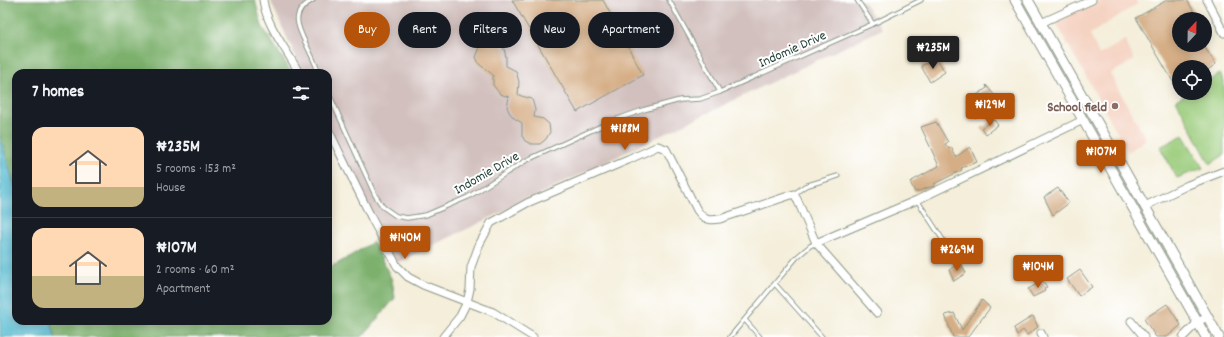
<!DOCTYPE html>
<html lang="en">
<head>
<meta charset="utf-8">
<style>
  body { margin:0; font-family:Dekko,sans-serif; background:#242831; color:#f1f3f6; height:100vh; display:flex; flex-direction:column; font-size:15px; white-space:nowrap }
  * { box-sizing:border-box; margin:0 }
  p { font-size:13px; color:#9ea1a6 }
  .icon { flex:none; width:22px; height:22px; fill:none; stroke:currentColor; stroke-width:2; stroke-linecap:round; stroke-linejoin:round }
  .map { position:relative; flex:1; overflow:hidden }
  .sheet { position:absolute; left:12px; top:69px; width:320px; height:256px; display:flex; flex-direction:column; background:#171b24; border-radius:12px; box-shadow:0 2px 10px #0003 }
  .sheet>* { flex:none }
  .top-card { position:absolute; left:344px; top:12px; width:380px; height:36px; display:flex; gap:8px }
  .needle { width:26px; rotate:22deg }
  .buttons { position:absolute; left:1172px; top:12px; display:grid; gap:8px }
  .buttons a { display:grid; place-items:center; width:40px; height:40px; border-radius:50%; background:#171b24; box-shadow:0 2px 10px #0003; font-size:20px }
  .price { position:absolute; translate:-50% -34px; padding:0 9px; border-radius:4px; background:#b45309; color:#fff; font-size:13px; line-height:26px; filter:drop-shadow(0 1px 2px #0008) }
  .price::after { content:''; position:absolute; left:50%; top:24px; width:12px; height:9px; margin-left:-6px; background:inherit; clip-path:polygon(0 0,100% 0,50% 100%) }
  .price.current { background:#222; color:#fff }
  ul { padding:0; list-style:none }
  li { display:flex; align-items:center; gap:12px; height:100px; padding:0 20px }
  li+li { border-top:1px solid #363941 }
  li span { display:grid; place-items:center; flex:none; width:112px; height:80px; border-radius:12px; color:#555 }
  li>.icon { margin-inline-start:auto }
  span .icon { width:48px; height:48px; fill:#fffc; stroke-width:1 }
  li b { font-size:17px }
  h2 { display:flex; justify-content:space-between; align-items:center; height:48px; padding:0 20px; font-size:17px }
  .tag { padding:0 14px; border-radius:18px; background:#171b24; box-shadow:0 2px 10px #0003; font-size:14px; line-height:36px }
  .tag.current { background:#b45309; color:#fff }
  .map>svg:first-child { display:block }
</style>
</head>
<body>
<div class="map">
<svg width="1224" height="337" viewBox="0 0 1224 337">
  <rect width="100%" height="100%" fill="#fff"/>
  <filter id="ink" filterUnits="userSpaceOnUse"><feTurbulence type="fractalNoise" baseFrequency=".025" numOctaves="2"/><feDisplacementMap in="SourceGraphic" scale="8" xChannelSelector="R" yChannelSelector="G"/><feConvolveMatrix kernelMatrix="1 2 1 2 8 2 1 2 1" color-interpolation-filters="sRGB"/></filter>
  <filter id="wash" filterUnits="userSpaceOnUse"><feTurbulence type="fractalNoise" baseFrequency=".012" numOctaves="4" result="noise"/><feDisplacementMap in="SourceGraphic" scale="16" xChannelSelector="R" yChannelSelector="G"/><feGaussianBlur stdDeviation="0.9" result="paint"/><feColorMatrix in="noise" values="0 0 0 0 0 0 0 0 0 0 0 0 0 0 0 0 0 1.4 0 .05"/><feComposite in="paint" operator="in"/></filter>
  <g filter="url(#wash)">
    <rect width="100%" height="100%" fill="#f4eeda"/>
    <!-- built -->
    <path fill="#f5d3c2" d="M1099,0H1136L1137,4L1090,34L1099,55L1125,40L1134,60L1110,74L1146,139L1128,152L1055,21Z"/>
    <!-- industrial -->
    <path fill="#d1c0bd" d="M270,0H862L882,29L390,266L328,129V73H303Z"/>
    <!-- green -->
    <g fill="#9bcc7c" stroke="#5d8458">
      <path d="M1220,74L1224,81V155L1210,164L1176,100L1188,93H1205V83Z"/>
      <path d="M1183,135L1203,168L1177,178L1160,147Z"/>
    </g>
    <!-- forest -->
    <g fill="#7cb06c" stroke="#4e7650">
      <path d="M0,0H255L262,26L292,73H16V191L0,136Z"/>
      <path d="M373,242L392,280L395,298L362,337H55L51,321H328V267L337,264Z"/>
    </g>
    <!-- water -->
    <path fill="#54bcd2" stroke="#3a7c83" d="M0,136L16,191V321H51L55,337H0Z"/>
    <g id="blocks">
      <!-- building -->
      <g fill="#d5ae86">
        <path d="M512,0H603L643,75L577,112Z"/>
        <path d="M1167,0H1187L1198,19H1179V45H1203L1216,64L1205,72V67H1179V92L1136,18Z"/>
        <path d="M484,33L491,42L500,43L504,49L506,57V66L516,71L519,82L518,95L532,99L535,110L534,117L543,119L549,124L550,132L546,139L540,144H531L525,141L522,136V123L514,118L509,112L507,107L509,97L500,94L496,89L493,85V75L479,64L476,57L479,50L476,39Z"/>
        <path d="M937,59L945,72L930,82L921,66Z"/>
        <path d="M986,85L1000,102L1010,96L1015,103L996,116L992,103L975,118L968,101L987,88Z"/>
        <path d="M994,120L998,125L986,134L981,128Z"/>
        <path d="M936,122L948,142L945,144L949,149L951,147L956,157L970,147L977,162L961,168L962,170L934,184V186L915,192L910,182L939,166L921,127Z"/>
        <path d="M1058,188L1069,203L1053,215L1044,197Z"/>
        <path d="M960,262L966,273L954,281L949,270Z"/>
        <path d="M1080,270L1092,287L1079,296L1067,279Z"/>
        <path d="M1043,281L1047,287L1044,289L1045,291L1033,297L1028,289Z"/>
        <path d="M982,300L990,308L968,337H953L945,315L954,313L962,330Z"/>
        <path d="M1167,304L1181,325L1167,337H1156L1144,319Z"/>
        <path d="M1033,316L1038,327L1027,335L1023,330L1017,335L1014,328Z"/>
      </g>
    </g>
  </g>
  <g filter="url(#ink)">
    <use href="#blocks" fill-opacity="0" stroke="#8a9687" stroke-width="1"/>
    <g fill="none" stroke-linecap="round" stroke-linejoin="round">
      <!-- lane casing -->
      <g stroke="#8a9687" stroke-width="5.5">
        <g id="lane">
          <path d="M313,0C290,12 297,26 306,44C311,54 315,63 319,73"/>
          <path d="M669,0L720,92"/>
          <path d="M857,0L873,24"/>
          <path d="M328,92L375,195L383,207L396,216L407,218L426,215L468,197L525,161L612,121L643,110L680,100L700,99L720,92L877,22L921,0"/>
          <path d="M794,194L805,186L838,176"/>
          <path d="M917,200L954,257"/>
          <path d="M775,284L822,337"/>
          <path d="M745,320L760,337"/>
          <path d="M730,337L797,257L810,246L816,243"/>
        </g>
      </g>
      <!-- street casing -->
      <g stroke="#8a9687" stroke-width="9">
        <g id="street">
          <path d="M263,0C267,28 287,49 299,73"/>
          <path d="M1207,0L1224,33"/>
          <path d="M1041,23L1092,0"/>
          <path d="M328,129L372,219L397,266L408,277L423,285L493,312L533,337"/>
          <path d="M1145,206L1188,185L1224,171"/>
          <path d="M816,243L917,200L1083,120"/>
          <path d="M1131,321L1144,337"/>
          <path d="M1041,333L1043,337"/>
          <path d="M443,337L460,316L467,302L470,289L471,267L479,245L491,223L527,203L628,160L658,146L666,149L697,210C704,220 708,221 720,219L794,194L797,199L816,243L877,313"/>
          <path d="M1183,337L1198,322L1207,317"/>
        </g>
      </g>
      <!-- secondary casing -->
      <g stroke="#8a9687" stroke-width="11">
        <g id="secondary">
          <path d="M1015,0L1206,337"/>
          <path d="M1028,0L1219,337"/>
        </g>
      </g>
      <!-- lane -->
      <use href="#lane" stroke="#fff" stroke-width="3.5"/>
      <!-- street -->
      <use href="#street" stroke="#fff" stroke-width="7"/>
      <!-- secondary -->
      <use href="#secondary" stroke="#fff" stroke-width="9"/>
    </g>
  </g>
  <!-- markers -->
  <circle fill="#8d6e63" stroke="#fff" stroke-width="1.5" cx="1115" cy="106" r="4"/>
  <g text-anchor="middle" stroke-width="4" stroke-linejoin="round" paint-order="stroke">
    <!-- street labels -->
    <g font-size="14" fill="#1f3d34" stroke="#fff">
      <text transform="translate(792 48) rotate(-24)" y="5">Indomie Drive</text>
      <text transform="translate(486 172) rotate(-30)" y="5">Indomie Drive</text>
    </g>
    <!-- education labels -->
    <g font-size="14" font-weight="bold" fill="#785e54" stroke="#fff" text-anchor="end">
      <text x="1107" y="111">School field</text>
    </g>
  </g>
</svg>
<div class="buttons">
<a><svg class="needle" viewBox="-14 -14 28 28"><path d="M0-13l5 13h-10z" fill="#e53935"/><path d="M0 13l5-13h-10z" fill="#9ea1a6"/></svg></a>
<a><svg class="icon" aria-label="locate" viewBox="0 0 24 24"><circle cx="12" cy="12" r="6"/><path d="M12 2v4M12 18v4M2 12h4M18 12h4"/></svg></a>
</div>
<b class="price current" style="left:933px;top:70px">₦235M</b>
<b class="price" style="left:990px;top:127px">₦129M</b>
<b class="price" style="left:625px;top:151px">₦188M</b>
<b class="price" style="left:1101px;top:174px">₦107M</b>
<b class="price" style="left:405px;top:260px">₦140M</b>
<b class="price" style="left:957px;top:272px">₦269M</b>
<b class="price" style="left:1038px;top:289px">₦104M</b>
<div class="top-card">
<a class="tag current">Buy</a>
<a class="tag">Rent</a>
<a class="tag">Filters</a>
<a class="tag">New</a>
<a class="tag">Apartment</a>
</div>
<section class="sheet">
<h2>7 homes<svg class="icon" aria-label="filters" viewBox="0 0 24 24"><path d="M4 7h16M4 17h16"/><circle cx="9" cy="7" r="2"/><circle cx="15" cy="17" r="2"/></svg></h2>
<ul>
<li><span style="background:linear-gradient(#ffd9b3 75%,#c2b280 0)"><svg class="icon" aria-label="home" viewBox="0 0 24 24"><path d="M3 11l9-7 9 7M6 9v11h12V9"/></svg></span><div><b>₦235M</b><p>5 rooms · 153 m²</p><p>House</p></div></li>
<li><span style="background:linear-gradient(#ffd9b3 60%,#c2b280 0)"><svg class="icon" aria-label="home" viewBox="0 0 24 24"><path d="M3 11l9-7 9 7M6 9v11h12V9"/></svg></span><div><b>₦107M</b><p>2 rooms · 60 m²</p><p>Apartment</p></div></li>
</ul>
</section>
</div>
</body>
</html>
